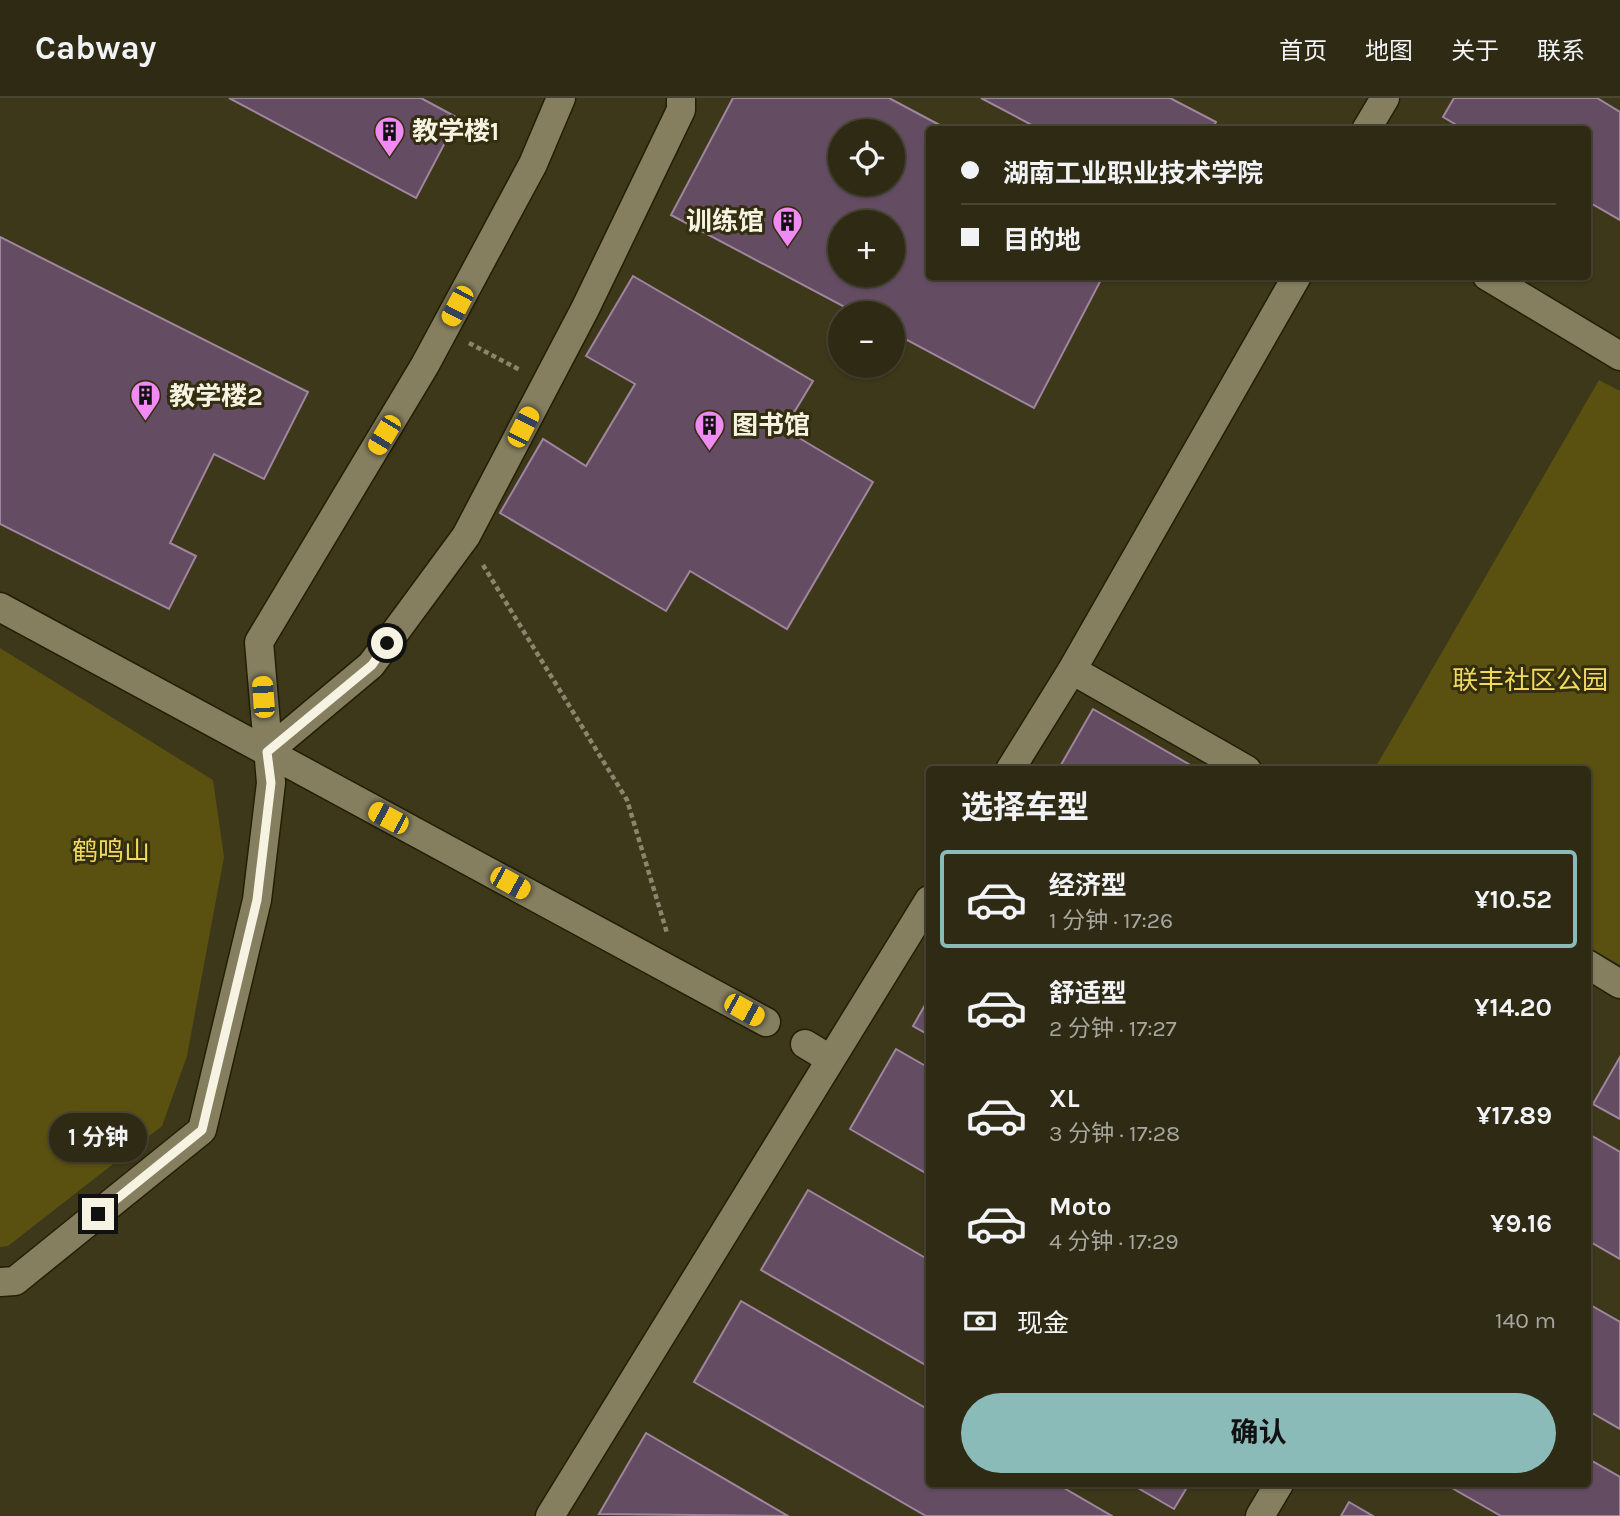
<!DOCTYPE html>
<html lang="zh">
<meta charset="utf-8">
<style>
:root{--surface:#2e2a14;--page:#36321d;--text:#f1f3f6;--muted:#a7a7a0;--line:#494634;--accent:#8bbbb9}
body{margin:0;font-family:Karla,"Noto Sans SC",sans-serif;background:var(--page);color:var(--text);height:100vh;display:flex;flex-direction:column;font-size:26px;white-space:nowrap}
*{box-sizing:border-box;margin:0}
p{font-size:23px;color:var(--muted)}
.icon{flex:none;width:38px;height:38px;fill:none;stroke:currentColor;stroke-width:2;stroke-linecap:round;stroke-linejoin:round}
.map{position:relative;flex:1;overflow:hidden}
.panel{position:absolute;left:926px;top:668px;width:665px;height:721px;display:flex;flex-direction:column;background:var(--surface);border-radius:7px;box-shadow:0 2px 5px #0004,0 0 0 2px var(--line)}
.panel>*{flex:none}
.hud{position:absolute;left:926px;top:28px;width:665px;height:154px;border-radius:7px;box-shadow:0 2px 5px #0004,0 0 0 2px var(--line);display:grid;align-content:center;height:154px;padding:0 35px;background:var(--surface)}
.tools{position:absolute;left:828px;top:21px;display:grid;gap:14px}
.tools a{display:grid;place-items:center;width:77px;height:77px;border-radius:50%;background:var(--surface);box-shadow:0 2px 5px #0004,0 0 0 2px var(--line);font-size:35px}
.end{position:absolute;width:32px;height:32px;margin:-16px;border:9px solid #f6f3e2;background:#111;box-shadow:0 0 0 4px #111}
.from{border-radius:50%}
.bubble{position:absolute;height:49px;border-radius:24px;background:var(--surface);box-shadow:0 2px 5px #0004,0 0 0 2px var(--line);font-size:23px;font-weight:700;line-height:49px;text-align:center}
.car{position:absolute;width:21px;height:42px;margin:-21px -10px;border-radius:9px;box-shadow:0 0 5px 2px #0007;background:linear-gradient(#f5c518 24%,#345 0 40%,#f5c518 0 76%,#345 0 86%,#f5c518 0)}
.hud b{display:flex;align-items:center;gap:24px;height:66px;font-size:26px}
.hud b+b{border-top:2px solid var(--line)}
.hud i{width:18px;height:18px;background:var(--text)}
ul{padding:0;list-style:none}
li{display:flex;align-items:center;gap:21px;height:98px;margin:0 14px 10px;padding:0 21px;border:4px solid transparent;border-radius:7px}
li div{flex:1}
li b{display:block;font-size:26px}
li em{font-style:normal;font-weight:700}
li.current{border-color:var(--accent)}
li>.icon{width:63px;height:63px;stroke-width:1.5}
h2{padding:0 35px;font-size:32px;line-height:84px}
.pay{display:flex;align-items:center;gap:18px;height:77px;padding:0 35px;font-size:26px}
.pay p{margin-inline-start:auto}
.button{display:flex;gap:14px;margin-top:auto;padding:14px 35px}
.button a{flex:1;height:80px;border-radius:42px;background:var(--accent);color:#111;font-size:28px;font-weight:700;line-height:80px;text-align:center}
header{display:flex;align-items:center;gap:42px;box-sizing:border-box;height:98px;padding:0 35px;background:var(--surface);border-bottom:2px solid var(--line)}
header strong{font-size:33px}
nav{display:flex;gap:38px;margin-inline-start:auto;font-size:24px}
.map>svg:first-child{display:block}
</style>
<header>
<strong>Cabway</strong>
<nav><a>首页</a><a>地图</a><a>关于</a><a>联系</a></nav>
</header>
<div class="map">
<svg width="1620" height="1418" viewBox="0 0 1620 1418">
<rect width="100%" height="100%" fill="#3d381a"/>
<!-- green -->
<path fill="#5a5010" d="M 1599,282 L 1620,293 L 1620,867 L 1587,848 L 1587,672 L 1374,672 Z
M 0,550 L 213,682 L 224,759 L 187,958 L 162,1028 L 8,1148 L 0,1149 Z"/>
<!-- building -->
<path fill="#644d63" stroke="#9f859e" stroke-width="2" fill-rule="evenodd" d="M 229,0 L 421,0 L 458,20 L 416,100 Z
M 733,0 L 889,0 L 949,32 L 929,32 L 929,178 L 1103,178 L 1034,310 L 892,234 L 892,215 L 856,215 L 671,117 ZM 840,33 L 892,33 L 892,86 L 840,86 ZM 840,124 L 892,124 L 892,177 L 840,177 Z
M 981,0 L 1170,0 L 1216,24 L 1212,32 L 1041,32 Z
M 1454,0 L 1597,0 L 1620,14 L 1620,122 L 1587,103 L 1587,32 L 1465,32 L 1443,19 Z
M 0,139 L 308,294 L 264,381 L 214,356 L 170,445 L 196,458 L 169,511 L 0,426 Z
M 633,178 L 813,283 L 784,331 L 873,384 L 787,531 L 690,473 L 666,513 L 500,415 L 543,341 L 586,368 L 635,286 L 586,258 Z
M 1093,611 L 1199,672 L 1058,672 Z
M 929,900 L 929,937 L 913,928 Z
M 896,951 L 929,970 L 929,1077 L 850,1031 Z
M 1620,959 L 1620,1021 L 1593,1006 Z
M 1587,1035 L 1620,1054 L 1620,1161 L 1587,1142 Z
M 808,1092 L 929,1162 L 929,1269 L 761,1172 Z
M 741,1203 L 929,1312 L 929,1386 L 1057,1386 L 1112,1418 L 926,1418 L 694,1284 Z
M 1587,1205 L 1620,1224 L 1620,1331 L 1587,1312 Z
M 646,1335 L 788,1418 L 599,1416 Z
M 1587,1360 L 1620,1379 L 1620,1418 L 1501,1418 L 1445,1386 L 1587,1386 Z
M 1131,1386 L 1189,1386 L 1174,1411 Z
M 1349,1404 L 1373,1418 L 1341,1418 Z"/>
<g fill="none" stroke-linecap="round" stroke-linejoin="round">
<defs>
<path id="minor" d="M 1366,32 L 1385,0
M 1487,178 L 1620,258
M 0,509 L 766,924
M 1072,572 L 1247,672
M 267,654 L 371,567 L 466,438 L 585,211 L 681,12 L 681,0
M 1010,672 L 1072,572 L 1297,178
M 1587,866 L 1620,886
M 805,946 L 830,961
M 0,1184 L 15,1183 L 202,1032 L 257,802 L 271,685 L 259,544 L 425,267 L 533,66 L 561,0
M 550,1418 L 929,802
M 1260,1418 L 1279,1386"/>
</defs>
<!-- minor casing -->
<use href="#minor" stroke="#241f02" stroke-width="31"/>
<!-- path -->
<path stroke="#8a866e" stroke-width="4.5" stroke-dasharray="5 3.5" stroke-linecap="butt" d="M 469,245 L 520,272
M 483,467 L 627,702 L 667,835"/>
<!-- minor -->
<use href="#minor" stroke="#857f5f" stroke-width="28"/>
</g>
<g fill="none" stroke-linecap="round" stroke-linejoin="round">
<!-- route -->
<path stroke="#f6f3e2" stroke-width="9" d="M 98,1116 L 202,1032 L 257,802 L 271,685 L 267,654 L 372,567 L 387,545"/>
</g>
<!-- icons -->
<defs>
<symbol id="building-pin" viewBox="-11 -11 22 30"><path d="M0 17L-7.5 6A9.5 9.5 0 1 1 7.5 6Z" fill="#f28af3" stroke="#332e10"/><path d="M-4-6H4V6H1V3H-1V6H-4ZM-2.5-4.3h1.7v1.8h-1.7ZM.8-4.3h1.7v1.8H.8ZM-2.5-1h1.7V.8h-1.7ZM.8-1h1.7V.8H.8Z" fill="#111"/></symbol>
</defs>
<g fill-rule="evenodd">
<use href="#building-pin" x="372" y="16" width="35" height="47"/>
<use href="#building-pin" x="770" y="106" width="35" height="47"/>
<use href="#building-pin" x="128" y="280" width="35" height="47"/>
<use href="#building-pin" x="692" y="310" width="35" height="47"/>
</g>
<g text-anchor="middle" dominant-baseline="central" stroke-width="6" stroke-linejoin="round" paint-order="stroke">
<!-- poi labels -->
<g font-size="26" font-weight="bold" fill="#f6f3e2" stroke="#332e10" text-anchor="start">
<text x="412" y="33">教学楼1</text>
<text x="764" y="123" text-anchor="end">训练馆</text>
<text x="169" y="298">教学楼2</text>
<text x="732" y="327">图书馆</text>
</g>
<!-- park labels -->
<g font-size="26" fill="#f1da5c" stroke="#332e10">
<text x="1530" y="582">联丰社区公园</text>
<text x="111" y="753">鹤鸣山</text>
</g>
</g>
</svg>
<div class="tools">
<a><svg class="icon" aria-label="locate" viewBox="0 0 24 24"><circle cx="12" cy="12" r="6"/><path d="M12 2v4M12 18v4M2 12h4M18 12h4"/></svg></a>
<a>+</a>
<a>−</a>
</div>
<i class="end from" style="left:387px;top:545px"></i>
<i class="end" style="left:98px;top:1116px"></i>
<div class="bubble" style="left:49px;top:1015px;width:98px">1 分钟</div>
<i class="car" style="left:457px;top:208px;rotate:208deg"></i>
<i class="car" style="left:523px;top:329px;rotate:27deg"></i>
<i class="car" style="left:384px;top:337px;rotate:211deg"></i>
<i class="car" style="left:263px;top:599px;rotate:356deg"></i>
<i class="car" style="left:388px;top:720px;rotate:298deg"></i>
<i class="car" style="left:510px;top:785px;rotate:119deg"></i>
<i class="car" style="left:744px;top:912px;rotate:119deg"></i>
<div class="hud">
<b><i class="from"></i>湖南工业职业技术学院</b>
<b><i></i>目的地</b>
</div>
<section class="panel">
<h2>选择车型</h2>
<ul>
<li class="current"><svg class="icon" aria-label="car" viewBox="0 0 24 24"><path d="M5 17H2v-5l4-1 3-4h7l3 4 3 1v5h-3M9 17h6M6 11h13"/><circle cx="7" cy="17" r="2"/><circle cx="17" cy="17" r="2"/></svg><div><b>经济型</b><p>1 分钟 · 17:26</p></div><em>¥10.52</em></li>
<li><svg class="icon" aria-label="car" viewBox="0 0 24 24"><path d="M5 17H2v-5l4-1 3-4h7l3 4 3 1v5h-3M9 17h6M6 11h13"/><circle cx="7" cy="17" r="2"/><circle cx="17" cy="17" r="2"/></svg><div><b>舒适型</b><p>2 分钟 · 17:27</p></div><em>¥14.20</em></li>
<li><svg class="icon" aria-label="car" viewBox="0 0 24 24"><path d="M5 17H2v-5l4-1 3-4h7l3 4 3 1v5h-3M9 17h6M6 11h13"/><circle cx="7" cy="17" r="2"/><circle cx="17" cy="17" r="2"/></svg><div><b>XL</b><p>3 分钟 · 17:28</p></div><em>¥17.89</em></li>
<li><svg class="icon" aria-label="car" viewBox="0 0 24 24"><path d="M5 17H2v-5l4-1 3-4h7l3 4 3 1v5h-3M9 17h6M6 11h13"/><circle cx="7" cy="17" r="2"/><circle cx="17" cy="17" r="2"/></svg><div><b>Moto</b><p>4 分钟 · 17:29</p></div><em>¥9.16</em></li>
</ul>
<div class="pay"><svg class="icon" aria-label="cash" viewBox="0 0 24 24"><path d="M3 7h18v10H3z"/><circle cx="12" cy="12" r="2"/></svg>现金<p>140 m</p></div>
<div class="button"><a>确认</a></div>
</section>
</div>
